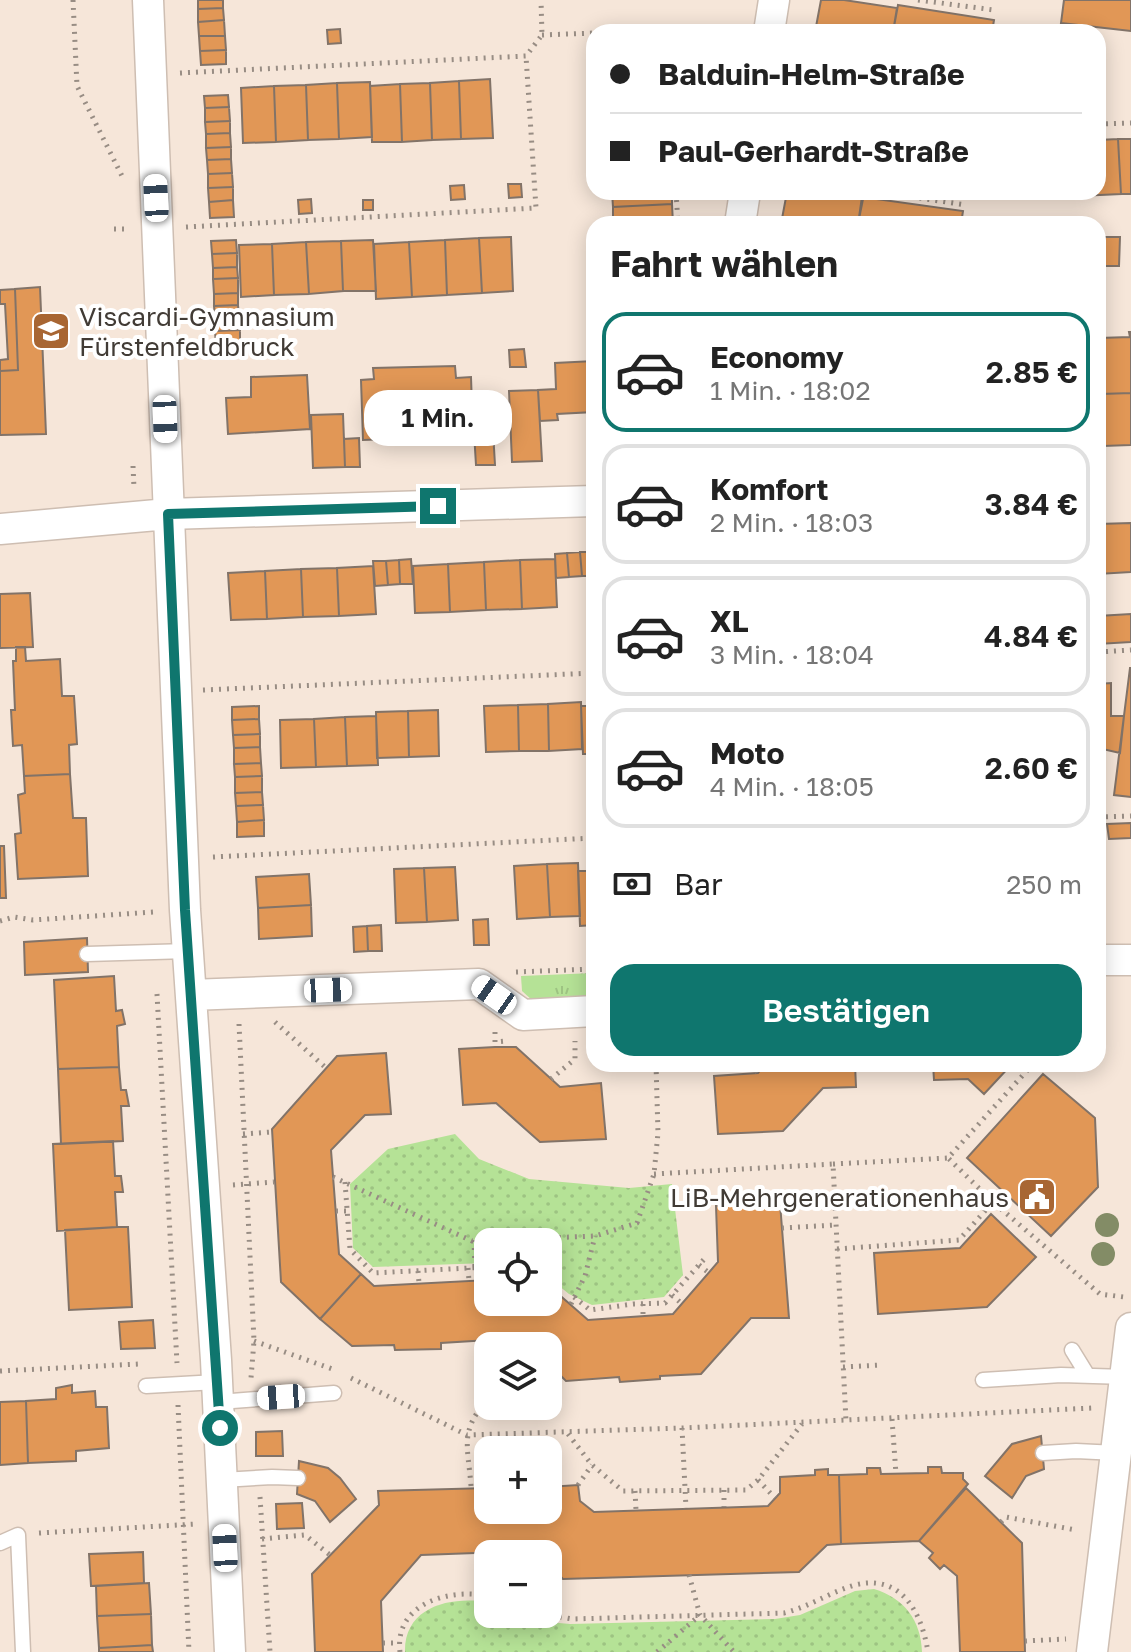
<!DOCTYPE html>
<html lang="de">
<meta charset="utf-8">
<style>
:root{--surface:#fff;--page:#f6f6f6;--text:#222;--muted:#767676;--line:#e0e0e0;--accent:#0f766e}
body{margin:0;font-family:"Golos Text",sans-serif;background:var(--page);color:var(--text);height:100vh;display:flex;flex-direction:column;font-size:30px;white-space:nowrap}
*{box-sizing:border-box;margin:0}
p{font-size:26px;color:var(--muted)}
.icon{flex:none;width:44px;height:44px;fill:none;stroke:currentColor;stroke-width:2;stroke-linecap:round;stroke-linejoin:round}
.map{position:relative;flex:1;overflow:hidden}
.drawer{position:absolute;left:586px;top:216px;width:520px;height:856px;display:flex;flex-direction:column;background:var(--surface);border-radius:24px;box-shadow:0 4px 20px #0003}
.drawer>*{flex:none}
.hud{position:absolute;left:586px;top:24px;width:520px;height:176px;border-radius:24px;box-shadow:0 4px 20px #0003;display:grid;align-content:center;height:176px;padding:0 24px;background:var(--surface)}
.tools{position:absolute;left:474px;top:1228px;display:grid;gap:16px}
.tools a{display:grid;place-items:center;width:88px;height:88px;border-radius:16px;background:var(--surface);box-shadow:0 4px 20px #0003;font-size:40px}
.end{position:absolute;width:36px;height:36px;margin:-18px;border:10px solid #0f766e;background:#fff;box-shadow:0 0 0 4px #fff}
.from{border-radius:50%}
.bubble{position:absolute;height:56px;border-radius:24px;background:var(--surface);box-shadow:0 4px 20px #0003;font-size:26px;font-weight:600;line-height:56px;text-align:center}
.car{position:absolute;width:24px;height:48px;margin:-24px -12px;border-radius:10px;box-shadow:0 0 6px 2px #0007;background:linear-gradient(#fff 24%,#345 0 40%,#fff 0 76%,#345 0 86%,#fff 0)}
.hud b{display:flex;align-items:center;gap:28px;height:76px;font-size:30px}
.hud b+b{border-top:2px solid var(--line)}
.hud i{width:20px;height:20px;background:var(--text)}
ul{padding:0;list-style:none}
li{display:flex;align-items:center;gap:24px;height:120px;margin:0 16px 12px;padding:0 8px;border:4px solid var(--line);border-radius:24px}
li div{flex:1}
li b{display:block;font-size:30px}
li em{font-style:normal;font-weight:600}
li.on{border-color:var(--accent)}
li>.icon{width:72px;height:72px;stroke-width:1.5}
h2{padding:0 24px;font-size:36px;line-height:96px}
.pay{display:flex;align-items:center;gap:20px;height:88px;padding:0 24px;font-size:30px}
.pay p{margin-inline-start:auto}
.primary-button{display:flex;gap:16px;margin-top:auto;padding:16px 24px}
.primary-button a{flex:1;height:92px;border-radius:24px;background:var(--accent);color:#fff;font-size:32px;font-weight:600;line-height:92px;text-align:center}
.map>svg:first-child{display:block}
</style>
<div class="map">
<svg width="1131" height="1652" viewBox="0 0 1131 1652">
<defs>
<pattern id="grass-tufts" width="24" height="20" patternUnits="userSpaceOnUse" patternTransform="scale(2)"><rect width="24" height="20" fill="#b5e296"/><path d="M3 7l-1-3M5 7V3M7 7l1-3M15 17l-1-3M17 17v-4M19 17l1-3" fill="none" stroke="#9dc382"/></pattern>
<pattern id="park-dots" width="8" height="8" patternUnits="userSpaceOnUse" patternTransform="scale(2)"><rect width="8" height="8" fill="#b5e296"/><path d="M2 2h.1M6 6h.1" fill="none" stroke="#9dc382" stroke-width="1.8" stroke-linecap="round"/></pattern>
</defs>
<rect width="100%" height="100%" fill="#f6e6d9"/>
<!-- grass -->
<path fill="url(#grass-tufts)" d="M 594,973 L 594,999 L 533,1001 L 522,991 L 521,976 Z"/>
<!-- park -->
<path fill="url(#park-dots)" d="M 455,1134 L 479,1159 L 529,1179 L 629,1188 L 672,1184 L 683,1275 L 664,1297 L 592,1305 L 569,1294 L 548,1277 L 548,1242 L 488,1242 L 488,1263 L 373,1267 L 353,1248 L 350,1184 L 388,1149 Z
M 874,1589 C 904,1598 921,1620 922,1652 L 405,1652 C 404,1606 451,1596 488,1602 L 488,1614 L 524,1614 L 548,1622 L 570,1624 L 775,1619 L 800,1615 L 855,1591 Z"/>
<!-- building -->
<path fill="#e19756" stroke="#827368" stroke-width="2" d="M 198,0 L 223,0 L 223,8 L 198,9 Z
M 821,0 L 844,0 L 897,8 L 893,32 L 815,32 Z
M 1064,0 L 1131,0 L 1131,31 L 1061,23 Z
M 898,5 L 994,20 L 992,32 L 893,32 Z
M 223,8 L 224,20 L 198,22 L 198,9 Z
M 224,20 L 225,36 L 199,36 L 198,22 Z
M 340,29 L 341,43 L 328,44 L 327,30 Z
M 199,36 L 225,36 L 226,50 L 200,51 Z
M 226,50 L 226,64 L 201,65 L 200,51 Z
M 490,79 L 493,138 L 461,139 L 459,81 Z
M 459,81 L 461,139 L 432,140 L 430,83 Z
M 370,82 L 372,137 L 339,139 L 337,83 Z
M 337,83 L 339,139 L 308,140 L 306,85 Z
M 430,83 L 432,140 L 402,142 L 400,84 Z
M 400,84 L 402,142 L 372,142 L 370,86 Z
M 306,85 L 308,140 L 276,142 L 274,86 Z
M 274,86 L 276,142 L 243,143 L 241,88 Z
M 228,95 L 229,107 L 205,108 L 204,96 Z
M 229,107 L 230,121 L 205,122 L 205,108 Z
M 230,121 L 230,133 L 206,134 L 205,122 Z
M 230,133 L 231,147 L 206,148 L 206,134 Z
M 1118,139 L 1121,194 L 1035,198 L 1035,192 L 1098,192 L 1098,140 Z
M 1118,139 L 1131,139 L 1131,194 L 1121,194 Z
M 231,147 L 231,159 L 207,160 L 206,148 Z
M 231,159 L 232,173 L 208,174 L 207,160 Z
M 232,173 L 233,187 L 208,188 L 208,174 Z
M 508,184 L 521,184 L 522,197 L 509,198 Z
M 464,185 L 465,199 L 451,200 L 450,186 Z
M 233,187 L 233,200 L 209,202 L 208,188 Z
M 612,192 L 672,192 L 672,204 L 613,207 Z
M 787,192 L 819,192 L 863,199 L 858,224 L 781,224 Z
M 862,197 L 963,211 L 961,224 L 858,224 Z
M 311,199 L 312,213 L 299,214 L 298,200 Z
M 233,200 L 234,217 L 210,218 L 209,202 Z
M 363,200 L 373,200 L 373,210 L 363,210 Z
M 672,204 L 673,224 L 613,224 L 613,207 Z
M 511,237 L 513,291 L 482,293 L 479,238 Z
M 1098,237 L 1120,237 L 1119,266 L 1098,266 Z
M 479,238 L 482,293 L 447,295 L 445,240 Z
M 236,240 L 237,253 L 212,254 L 211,241 Z
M 373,240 L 376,291 L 343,291 L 341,241 Z
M 445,240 L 447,295 L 412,297 L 409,242 Z
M 341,241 L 343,291 L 309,294 L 306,242 Z
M 306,242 L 309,294 L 274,295 L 272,244 Z
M 409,242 L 412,297 L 376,299 L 374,244 Z
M 272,244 L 274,295 L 241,297 L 239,245 Z
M 237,253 L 237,267 L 213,268 L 212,254 Z
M 237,267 L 238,278 L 213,279 L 213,268 Z
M 238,278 L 238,293 L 214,294 L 213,279 Z
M 40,287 L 46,434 L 0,435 L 0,371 L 18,370 L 15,289 Z
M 15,289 L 18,370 L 0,371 L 0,360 L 8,359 L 5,304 L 0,304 L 0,290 Z
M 238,293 L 238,305 L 214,306 L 214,294 Z
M 238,305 L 239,318 L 215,319 L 214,306 Z
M 239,318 L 240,330 L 215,331 L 215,319 Z
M 240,330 L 240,344 L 216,346 L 215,331 Z
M 1129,332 L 1131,332 L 1131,393 L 1101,394 L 1099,338 L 1130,337 Z
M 524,349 L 526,367 L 510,367 L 509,350 Z
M 594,361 L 594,412 L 557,414 L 558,420 L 540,421 L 538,390 L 556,389 L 555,363 Z
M 455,366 L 456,378 L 471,377 L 473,436 L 363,440 L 361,380 L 374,379 L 373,368 Z
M 307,375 L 310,429 L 228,434 L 226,398 L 251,397 L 251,377 Z
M 538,390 L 542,461 L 512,462 L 509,391 Z
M 1131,393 L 1131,445 L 1103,446 L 1101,394 Z
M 1098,410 L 1102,410 L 1103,461 L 1098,461 Z
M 343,414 L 345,467 L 313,468 L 311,415 Z
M 493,431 L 495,465 L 476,465 L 474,432 Z
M 359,438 L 360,467 L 345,467 L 344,439 Z
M 1131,523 L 1131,572 L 1098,574 L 1098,524 Z
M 580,552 L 582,576 L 569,577 L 567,553 Z
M 580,552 L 593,552 L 594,576 L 582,576 Z
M 567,553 L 569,577 L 556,578 L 555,554 Z
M 411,559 L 413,584 L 400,584 L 399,560 Z
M 555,559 L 557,607 L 522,609 L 520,560 Z
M 399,560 L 400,584 L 388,585 L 386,561 Z
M 520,560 L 522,609 L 486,610 L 484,562 Z
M 373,561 L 386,561 L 388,585 L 375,586 Z
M 484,562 L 486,610 L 450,612 L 448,564 Z
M 448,564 L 450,612 L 415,613 L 413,566 Z
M 373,566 L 376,614 L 339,616 L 337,568 Z
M 337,568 L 339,616 L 303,617 L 301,569 Z
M 301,569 L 303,617 L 267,619 L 265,571 Z
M 265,571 L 267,619 L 231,620 L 228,573 Z
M 30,593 L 33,647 L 0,648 L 0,594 Z
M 1131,614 L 1131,642 L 1098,644 L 1098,616 Z
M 16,647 L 25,647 L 26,661 L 60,659 L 62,696 L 74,696 L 77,744 L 69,745 L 70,774 L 24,776 L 22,745 L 13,746 L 11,710 L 15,710 L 13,661 L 16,661 Z
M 1130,668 L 1131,668 L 1131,797 L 1114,795 Z
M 1111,683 L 1111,716 L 1124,716 L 1120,753 L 1098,748 L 1098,684 Z
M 581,702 L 582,749 L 549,751 L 548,704 Z
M 548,704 L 549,751 L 519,751 L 518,705 Z
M 518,705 L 519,751 L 486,752 L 484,706 Z
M 259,706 L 259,719 L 232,720 L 232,707 Z
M 581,706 L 594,706 L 594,754 L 583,754 Z
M 438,710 L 439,756 L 409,757 L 408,711 Z
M 408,711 L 409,757 L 377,758 L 376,712 Z
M 376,716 L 378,765 L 347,766 L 345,717 Z
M 345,717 L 347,766 L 316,767 L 314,719 Z
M 259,719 L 260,734 L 233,735 L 232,720 Z
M 314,719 L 316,767 L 281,768 L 280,720 Z
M 260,734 L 260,747 L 234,748 L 233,735 Z
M 260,747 L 261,763 L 234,764 L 234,748 Z
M 261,763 L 262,776 L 235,777 L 234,764 Z
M 70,774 L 73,818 L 86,818 L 88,876 L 18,879 L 15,834 L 21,833 L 18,795 L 25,793 L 24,776 Z
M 262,776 L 262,792 L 235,793 L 235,777 Z
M 262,792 L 263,805 L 236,806 L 235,793 Z
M 263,805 L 264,820 L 237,822 L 236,806 Z
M 264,820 L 264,836 L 237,837 L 237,822 Z
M 1131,823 L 1131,838 L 1109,839 L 1107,824 Z
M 0,846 L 4,846 L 6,898 L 0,898 Z
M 578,863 L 580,916 L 550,917 L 547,864 Z
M 547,864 L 550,917 L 517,919 L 514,866 Z
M 455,867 L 458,920 L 427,922 L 424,868 Z
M 424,868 L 427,922 L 396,923 L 394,869 Z
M 578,871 L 594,871 L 594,925 L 580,926 Z
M 309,874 L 311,905 L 258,908 L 256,877 Z
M 311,905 L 312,936 L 259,939 L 258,908 Z
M 488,919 L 489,945 L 474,945 L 473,920 Z
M 381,925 L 382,951 L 368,951 L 367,926 Z
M 367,926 L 368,951 L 354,952 L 353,927 Z
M 87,938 L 88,972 L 25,975 L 24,942 Z
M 114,976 L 116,1011 L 122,1010 L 125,1024 L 117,1026 L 119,1067 L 58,1069 L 54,980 Z
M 495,1047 L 516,1047 L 560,1087 L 601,1083 L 606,1139 L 540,1142 L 496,1103 L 463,1105 L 459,1049 Z
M 386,1053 L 391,1114 L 365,1115 L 331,1150 L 339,1254 L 361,1274 L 320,1319 L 281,1282 L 272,1129 L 337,1056 Z
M 765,1064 L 855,1064 L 856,1087 L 823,1088 L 783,1131 L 718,1134 L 714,1076 L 758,1073 Z
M 933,1064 L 1012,1064 L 984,1094 L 968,1079 L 934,1080 Z
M 119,1067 L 121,1090 L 126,1090 L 129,1106 L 121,1106 L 123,1141 L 61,1144 L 58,1069 Z
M 1043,1074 L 1095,1118 L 1098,1187 L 1051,1236 L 967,1158 Z
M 113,1141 L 115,1176 L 121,1176 L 123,1192 L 115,1192 L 117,1227 L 57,1231 L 53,1144 Z
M 780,1203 L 789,1318 L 751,1318 L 701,1374 L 660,1376 L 660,1379 L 620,1382 L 619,1377 L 566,1381 L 548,1363 L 548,1346 L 530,1346 L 521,1338 L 441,1343 L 441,1349 L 395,1350 L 394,1345 L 352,1346 L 320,1319 L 361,1274 L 374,1286 L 488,1280 L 488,1302 L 548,1302 L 548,1285 L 588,1320 L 673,1314 L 718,1262 L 716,1206 Z
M 991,1214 L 1036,1257 L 987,1307 L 878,1314 L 874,1253 L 960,1248 Z
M 117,1227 L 128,1227 L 132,1307 L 69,1310 L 65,1230 Z
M 153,1320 L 155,1348 L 121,1349 L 119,1322 Z
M 72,1385 L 72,1393 L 95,1391 L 96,1407 L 107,1407 L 109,1448 L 76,1451 L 76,1461 L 28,1463 L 26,1401 L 56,1399 L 56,1388 Z
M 26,1401 L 28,1463 L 0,1465 L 0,1402 Z
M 282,1431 L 283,1456 L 256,1456 L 256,1432 Z
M 1041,1436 L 1044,1469 L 1026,1476 L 1012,1498 L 985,1476 L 1012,1444 Z
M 299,1461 L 328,1468 L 340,1478 L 356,1499 L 330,1522 L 315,1501 L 297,1494 Z
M 928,1467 L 941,1467 L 942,1473 L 963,1473 L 963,1479 L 968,1484 L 919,1541 L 841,1544 L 839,1475 L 867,1474 L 867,1468 L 880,1468 L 881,1474 L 928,1473 Z
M 828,1469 L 828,1475 L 839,1475 L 841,1544 L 827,1545 L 799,1572 L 563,1579 L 548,1564 L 548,1554 L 537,1554 L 534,1551 L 421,1555 L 381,1601 L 383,1652 L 315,1652 L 312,1574 L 379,1505 L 378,1491 L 488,1488 L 488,1510 L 548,1510 L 548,1487 L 578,1485 L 580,1501 L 594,1512 L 768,1506 L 780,1493 L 780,1477 L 815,1475 L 815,1470 Z
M 966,1488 L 1022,1543 L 1025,1652 L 960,1652 L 957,1576 L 944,1565 L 940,1569 L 929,1558 L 933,1553 L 919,1541 Z
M 302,1503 L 304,1528 L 277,1529 L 276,1504 Z
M 143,1552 L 144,1583 L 91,1586 L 89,1554 Z
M 149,1583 L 151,1614 L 97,1616 L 96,1586 Z
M 151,1614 L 152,1645 L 99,1648 L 97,1616 Z
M 152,1645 L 153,1652 L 99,1652 L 99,1648 Z"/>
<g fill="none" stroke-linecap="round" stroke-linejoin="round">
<defs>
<path id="lane" d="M 87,954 L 188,951
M 1072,1350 L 1088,1376
M 983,1380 L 1061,1375 L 1126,1377
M 146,1386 L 217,1382
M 219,1402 L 334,1393
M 1043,1453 L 1076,1451 L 1117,1453
M 222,1480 L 272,1477 L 298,1478
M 0,1543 L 18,1535 L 23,1652"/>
<path id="street" d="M 148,0 L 185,910 L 216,1360 L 230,1652
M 769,32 L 774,0
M 740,224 L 745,192
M 0,529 L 168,514 L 594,501
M 1098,960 L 1131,960
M 191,995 L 479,984 L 523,1015 L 594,1011
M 1092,1652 L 1131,1328"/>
</defs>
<!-- lane casing -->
<use href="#lane" stroke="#cebeb2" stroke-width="17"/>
<!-- street casing -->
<use href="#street" stroke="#cebeb2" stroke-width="33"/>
<!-- path -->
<path stroke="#988d84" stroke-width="5" stroke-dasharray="2 6" stroke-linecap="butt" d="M 73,0 L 77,86 L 122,176
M 918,0 L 994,10
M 542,35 L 594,33
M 180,73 L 526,56 L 542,35 L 541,0
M 1098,124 L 1131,123
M 676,192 L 678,224
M 880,192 L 966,205
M 186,227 L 536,208 L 526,56
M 114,229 L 124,229
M 133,466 L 134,488
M 1098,652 L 1131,650
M 203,690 L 594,673
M 1098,817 L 1131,816
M 213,857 L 594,838
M 0,921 L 14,917 L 33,920 L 154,912
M 516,972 L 594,969
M 157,994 L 177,1363
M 275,1022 L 326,1068
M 239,1024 L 254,1341 L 251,1378
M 495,1032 L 495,1042 L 506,1041
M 752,1064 L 758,1073
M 1033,1064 L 948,1158 L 993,1202 L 1100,1294 L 1124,1297
M 551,1079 L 575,1059 L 575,1041
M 243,1134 L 272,1132
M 833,1164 L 948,1158
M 654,1174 L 833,1164 L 846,1421
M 333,1177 L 472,1241 L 595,1236 L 637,1223 L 654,1174 L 658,1133 L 656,1064
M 345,1182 L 350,1249 L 373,1273 L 488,1267
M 233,1185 L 274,1182
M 336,1211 L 347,1211
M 782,1228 L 836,1225
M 474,1240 L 475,1267
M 837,1249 L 959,1240 L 993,1202
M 699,1265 L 709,1273
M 468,1268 L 469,1281
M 418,1271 L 419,1283
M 672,1295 L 682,1304
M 574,1297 L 590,1310 L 633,1304 L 665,1303 L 707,1256
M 571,1304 L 585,1276 L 595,1236
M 643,1304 L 643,1315
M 254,1341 L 335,1370
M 843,1367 L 881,1365
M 0,1371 L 139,1364
M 351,1378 L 467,1435 L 682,1428 L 1092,1408
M 178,1405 L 189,1652
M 892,1419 L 896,1474
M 682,1428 L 686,1508
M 568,1434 L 592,1465 L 623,1491 L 746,1490 L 758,1480 L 802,1424
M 758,1480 L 775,1498
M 578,1485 L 592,1465
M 471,1486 C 468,1446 459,1431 488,1399
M 724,1490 L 724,1507
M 635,1491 L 636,1510
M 260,1497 L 270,1652
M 1001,1522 L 1006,1517 L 1076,1530
M 39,1533 L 196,1524
M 262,1539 L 305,1535 L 330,1555
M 689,1575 L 700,1615 L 734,1652
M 544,1614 L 572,1619 L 784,1613 C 809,1607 830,1592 855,1585 C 902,1573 922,1614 928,1652
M 1025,1641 L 1066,1639
M 383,1643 L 398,1643
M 400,1652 C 394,1603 450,1588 488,1596
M 657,1652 L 699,1616"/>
<!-- lane -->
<use href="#lane" stroke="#fff" stroke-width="14"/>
<!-- street -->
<use href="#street" stroke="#fff" stroke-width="30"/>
</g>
<!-- trees -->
<g fill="#838c66">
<circle cx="1107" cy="1225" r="12"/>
<circle cx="1103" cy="1254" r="12"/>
</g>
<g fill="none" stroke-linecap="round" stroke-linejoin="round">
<!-- route -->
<path stroke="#0f766e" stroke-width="10" d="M 220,1428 L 185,910 L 168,514 L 438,506"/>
</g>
<!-- icons -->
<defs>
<symbol id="school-square" viewBox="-11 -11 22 22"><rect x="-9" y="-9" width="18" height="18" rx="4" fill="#a86633" stroke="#fff"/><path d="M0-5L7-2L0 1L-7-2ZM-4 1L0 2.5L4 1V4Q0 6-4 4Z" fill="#fff"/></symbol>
<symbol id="civic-square" viewBox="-11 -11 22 22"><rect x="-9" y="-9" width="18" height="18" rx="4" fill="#a86633" stroke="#fff"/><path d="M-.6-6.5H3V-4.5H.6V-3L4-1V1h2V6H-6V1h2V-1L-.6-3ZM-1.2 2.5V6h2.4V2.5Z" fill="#fff"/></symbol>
</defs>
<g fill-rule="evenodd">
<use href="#school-square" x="29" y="309" width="44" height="44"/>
<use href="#civic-square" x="1015" y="1175" width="44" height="44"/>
</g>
<g text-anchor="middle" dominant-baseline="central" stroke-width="8" stroke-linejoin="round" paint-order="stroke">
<!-- poi labels -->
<g font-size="26" fill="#413b35" stroke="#fff" text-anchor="start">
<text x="79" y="316">Viscardi-Gymnasium<tspan x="79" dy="30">Fürstenfeldbruck</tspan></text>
<text x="1009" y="1197" text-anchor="end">LiB-Mehrgenerationenhaus</text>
</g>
</g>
</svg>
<div class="tools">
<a><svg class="icon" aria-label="locate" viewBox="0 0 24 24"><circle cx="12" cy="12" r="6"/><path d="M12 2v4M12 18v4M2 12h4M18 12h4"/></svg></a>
<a><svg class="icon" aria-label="layers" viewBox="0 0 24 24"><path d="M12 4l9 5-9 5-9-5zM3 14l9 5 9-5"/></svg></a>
<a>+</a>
<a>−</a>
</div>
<i class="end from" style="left:220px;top:1428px"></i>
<i class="end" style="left:438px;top:506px"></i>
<div class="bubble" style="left:364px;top:390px;width:148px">1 Min.</div>
<i class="car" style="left:156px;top:198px;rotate:357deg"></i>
<i class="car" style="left:165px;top:419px;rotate:178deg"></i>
<i class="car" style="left:328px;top:990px;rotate:88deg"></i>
<i class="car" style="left:494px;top:995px;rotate:305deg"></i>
<i class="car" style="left:281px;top:1397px;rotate:266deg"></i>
<i class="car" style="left:225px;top:1548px;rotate:357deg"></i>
<div class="hud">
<b><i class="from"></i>Balduin-Helm-Straße</b>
<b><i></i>Paul-Gerhardt-Straße</b>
</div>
<section class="drawer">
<h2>Fahrt wählen</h2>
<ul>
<li class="on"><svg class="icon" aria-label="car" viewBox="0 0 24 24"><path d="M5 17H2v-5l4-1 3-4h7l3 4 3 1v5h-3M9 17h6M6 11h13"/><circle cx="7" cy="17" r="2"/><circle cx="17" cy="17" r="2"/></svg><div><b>Economy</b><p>1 Min. · 18:02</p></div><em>2.85 €</em></li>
<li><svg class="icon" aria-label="car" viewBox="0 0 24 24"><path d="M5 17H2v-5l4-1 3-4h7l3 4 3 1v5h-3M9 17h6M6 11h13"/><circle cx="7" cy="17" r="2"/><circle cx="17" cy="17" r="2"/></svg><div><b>Komfort</b><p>2 Min. · 18:03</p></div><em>3.84 €</em></li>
<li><svg class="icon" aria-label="car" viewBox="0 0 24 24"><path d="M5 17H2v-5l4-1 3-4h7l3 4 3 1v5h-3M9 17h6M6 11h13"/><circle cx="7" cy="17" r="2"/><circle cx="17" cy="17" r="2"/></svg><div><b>XL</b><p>3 Min. · 18:04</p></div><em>4.84 €</em></li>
<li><svg class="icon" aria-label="car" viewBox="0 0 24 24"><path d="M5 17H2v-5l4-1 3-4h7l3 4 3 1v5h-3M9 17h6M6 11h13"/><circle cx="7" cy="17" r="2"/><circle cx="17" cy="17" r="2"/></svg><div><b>Moto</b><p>4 Min. · 18:05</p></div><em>2.60 €</em></li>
</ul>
<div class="pay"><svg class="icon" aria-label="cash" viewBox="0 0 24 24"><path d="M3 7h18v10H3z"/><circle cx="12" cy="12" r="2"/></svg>Bar<p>250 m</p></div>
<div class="primary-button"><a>Bestätigen</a></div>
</section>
</div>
